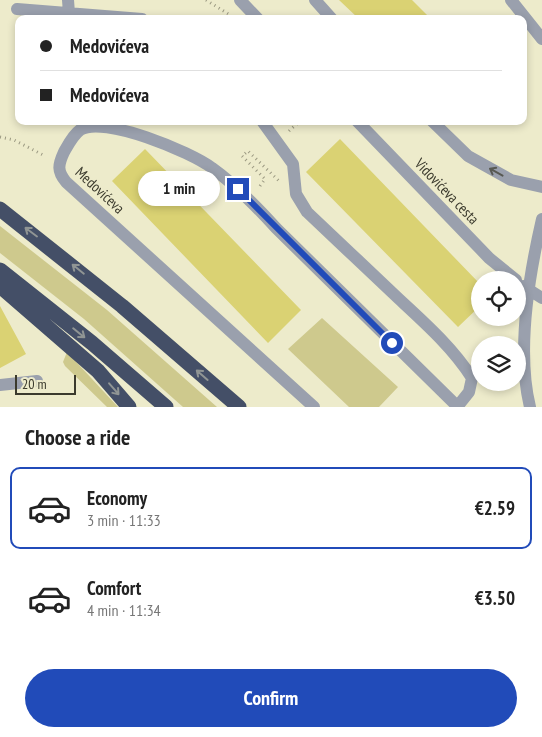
<!DOCTYPE html>
<meta charset="utf-8">
<style>
:root{--surface:#fff;--page:#f2f2f2;--text:#222;--muted:#767676;--line:#e0e0e0;--accent:#214bb9}
body{margin:0;font-family:"PT Sans Narrow",sans-serif;background:var(--page);color:var(--text);height:100vh;display:flex;flex-direction:column;font-size:19px;white-space:nowrap}
*{box-sizing:border-box;margin:0}
p{font-size:16px;color:var(--muted)}
.icon{flex:none;width:28px;height:28px;fill:none;stroke:currentColor;stroke-width:2;stroke-linecap:round;stroke-linejoin:round}
.map{position:relative;height:407px;overflow:hidden}
.side{display:flex;flex-direction:column;background:var(--surface);flex:1}
.side>*{flex:none}
.hud{position:absolute;left:15px;top:15px;width:512px;height:110px;border-radius:10px;box-shadow:0 2px 8px #0003;display:grid;align-content:center;height:110px;padding:0 25px;background:var(--surface)}
.fabs{position:absolute;left:471px;top:271px;display:grid;gap:10px}
.fabs a{display:grid;place-items:center;width:55px;height:55px;border-radius:50%;background:var(--surface);box-shadow:0 2px 8px #0003;font-size:25px}
.scale{position:absolute;left:15px;bottom:12px;width:61px;box-sizing:border-box;padding-left:5px;border:2px solid #3b3a2d;border-top:0;font-size:14px;line-height:18px;white-space:nowrap;color:#3b3a2d;-webkit-text-stroke:4px #edebcb;paint-order:stroke}
.end{position:absolute;width:22px;height:22px;margin:-11px;border:6px solid #214bb9;background:#fff;box-shadow:0 0 0 2px #fff}
.from{border-radius:50%}
.bubble{position:absolute;height:35px;border-radius:18px;background:var(--surface);box-shadow:0 2px 8px #0003;font-size:16px;font-weight:700;line-height:35px;text-align:center}
.hud b{display:flex;align-items:center;gap:18px;height:48px;font-size:19px}
.hud b+b{border-top:1px solid var(--line)}
.hud i{width:12px;height:12px;background:var(--text)}
ul{padding:0;list-style:none}
li{display:flex;align-items:center;gap:15px;height:82px;margin:0 10px 8px;padding:0 15px;border:2px solid transparent;border-radius:10px}
li div{flex:1}
li b{display:block;font-size:19px}
li em{font-style:normal;font-weight:700}
li.current{border-color:var(--accent)}
li>.icon{width:45px;height:45px;stroke-width:1.5}
h2{padding:0 25px;font-size:22px;line-height:60px}
.cta{display:flex;gap:10px;margin-top:auto;padding:10px 25px}
.cta a{flex:1;height:58px;border-radius:30px;background:var(--accent);color:#fff;font-size:20px;font-weight:700;line-height:58px;text-align:center}
.map>svg:first-child{display:block}
</style>
<div class="map">
<svg width="542" height="407" viewBox="0 0 542 407">
<rect width="100%" height="100%" fill="#edebcb"/>
<!-- green -->
<path fill="#cec98d" d="M 0,226 L 107,310 L 217,407 L 183,407 L 84,319 L 0,253 Z
M 322,318 L 398,387 L 379,407 L 349,407 L 288,349 Z
M 67,352 L 118,407 L 107,407 L 65,366 L 63,362 Z"/>
<!-- building -->
<path fill="#dad273" d="M 339,0 L 412,0 L 431,19 L 359,19 Z
M 340,139 L 480,284 L 480,306 L 458,327 L 306,172 Z
M 145,149 L 301,310 L 268,343 L 112,181 Z
M 0,306 L 26,354 L 0,368 Z"/>
<g fill="none" stroke-linecap="round" stroke-linejoin="round">
<!-- path -->
<path stroke="#9a9881" stroke-width="3" stroke-dasharray="1 4" stroke-linecap="butt" d="M 206,0 L 230,15
M 289,131 L 300,121
M 0,137 L 14,140 L 45,156
M 260,186 L 265,179 L 242,156 L 248,151 L 279,181"/>
<!-- minor -->
<path stroke="#9aa0ad" stroke-width="12" d="M 68,0 L 69,13
M 240,0 L 258,19
M 315,0 L 332,19
M 511,0 L 542,39
M 17,9 L 142,19
M 262,121 L 293,164 L 296,194 L 307,212 C 338,241 368,270 399,299 C 425,323 453,348 472,378 L 469,392 L 457,407
M 357,121 L 489,258 L 516,280
M 432,121 L 468,156 L 511,180 L 542,187
M 523,286 L 542,298
M 0,385 L 37,381
M 314,407 L 66,182 C 57,171 58,165 64,152 C 68,145 73,135 80,130 C 103,115 191,152 212,168 C 236,185 256,206 276,228 L 458,407
M 530,407 C 516,350 529,275 542,219"/>
<!-- highway -->
<path stroke="#444f67" stroke-width="15" d="M 0,209 L 122,306 L 239,407
M 0,270 L 92,343 L 166,407
M 0,286 L 98,371 L 129,407"/>
</g>
<!-- one-way arrows -->
<defs><path id="oneway-shaft" d="M-6 0H5M1.5-3L5.5 0L1.5 3" fill="none" stroke-width="1.6" stroke-linecap="round" stroke-linejoin="round" transform="scale(1.25)"/></defs>
<use stroke="#585953" href="#oneway-shaft" transform="translate(496 172) rotate(-151)"/>
<g stroke="#909594">
<use href="#oneway-shaft" transform="translate(31 232) rotate(-143)"/>
<use href="#oneway-shaft" transform="translate(78 269) rotate(-141)"/>
<use href="#oneway-shaft" transform="translate(79 333) rotate(39)"/>
<use href="#oneway-shaft" transform="translate(202 375) rotate(-139)"/>
<use href="#oneway-shaft" transform="translate(114 389) rotate(49)"/>
</g>
<g fill="none" stroke-linecap="round" stroke-linejoin="round">
<!-- route -->
<path stroke="#214bb9" stroke-width="6" d="M 238,189 L 392,343"/>
</g>
<g text-anchor="middle" dominant-baseline="central" stroke-width="4" stroke-linejoin="round" paint-order="stroke">
<!-- street labels -->
<g font-size="15" fill="#3b3a2d" stroke="#edebcb">
<text transform="translate(100 190) rotate(43)">Medovićeva</text>
<text transform="translate(447 191) rotate(46)">Vidovićeva cesta</text>
</g>
</g>
</svg>
<div class="fabs">
<a><svg class="icon" aria-label="locate" viewBox="0 0 24 24"><circle cx="12" cy="12" r="6"/><path d="M12 2v4M12 18v4M2 12h4M18 12h4"/></svg></a>
<a><svg class="icon" aria-label="layers" viewBox="0 0 24 24"><path d="M12 4l9 5-9 5-9-5zM3 14l9 5 9-5"/></svg></a>
</div>
<div class="scale">20 m</div>
<i class="end from" style="left:392px;top:343px"></i>
<i class="end" style="left:238px;top:189px"></i>
<div class="bubble" style="left:138px;top:171px;width:82px">1 min</div>
<div class="hud">
<b><i class="from"></i>Medovićeva</b>
<b><i></i>Medovićeva</b>
</div>
</div>
<section class="side">
<h2>Choose a ride</h2>
<ul>
<li class="current"><svg class="icon" aria-label="car" viewBox="0 0 24 24"><path d="M5 17H2v-5l4-1 3-4h7l3 4 3 1v5h-3M9 17h6M6 11h13"/><circle cx="7" cy="17" r="2"/><circle cx="17" cy="17" r="2"/></svg><div><b>Economy</b><p>3 min · 11:33</p></div><em>€2.59</em></li>
<li><svg class="icon" aria-label="car" viewBox="0 0 24 24"><path d="M5 17H2v-5l4-1 3-4h7l3 4 3 1v5h-3M9 17h6M6 11h13"/><circle cx="7" cy="17" r="2"/><circle cx="17" cy="17" r="2"/></svg><div><b>Comfort</b><p>4 min · 11:34</p></div><em>€3.50</em></li>
</ul>
<div class="cta"><a>Confirm</a></div>
</section>
